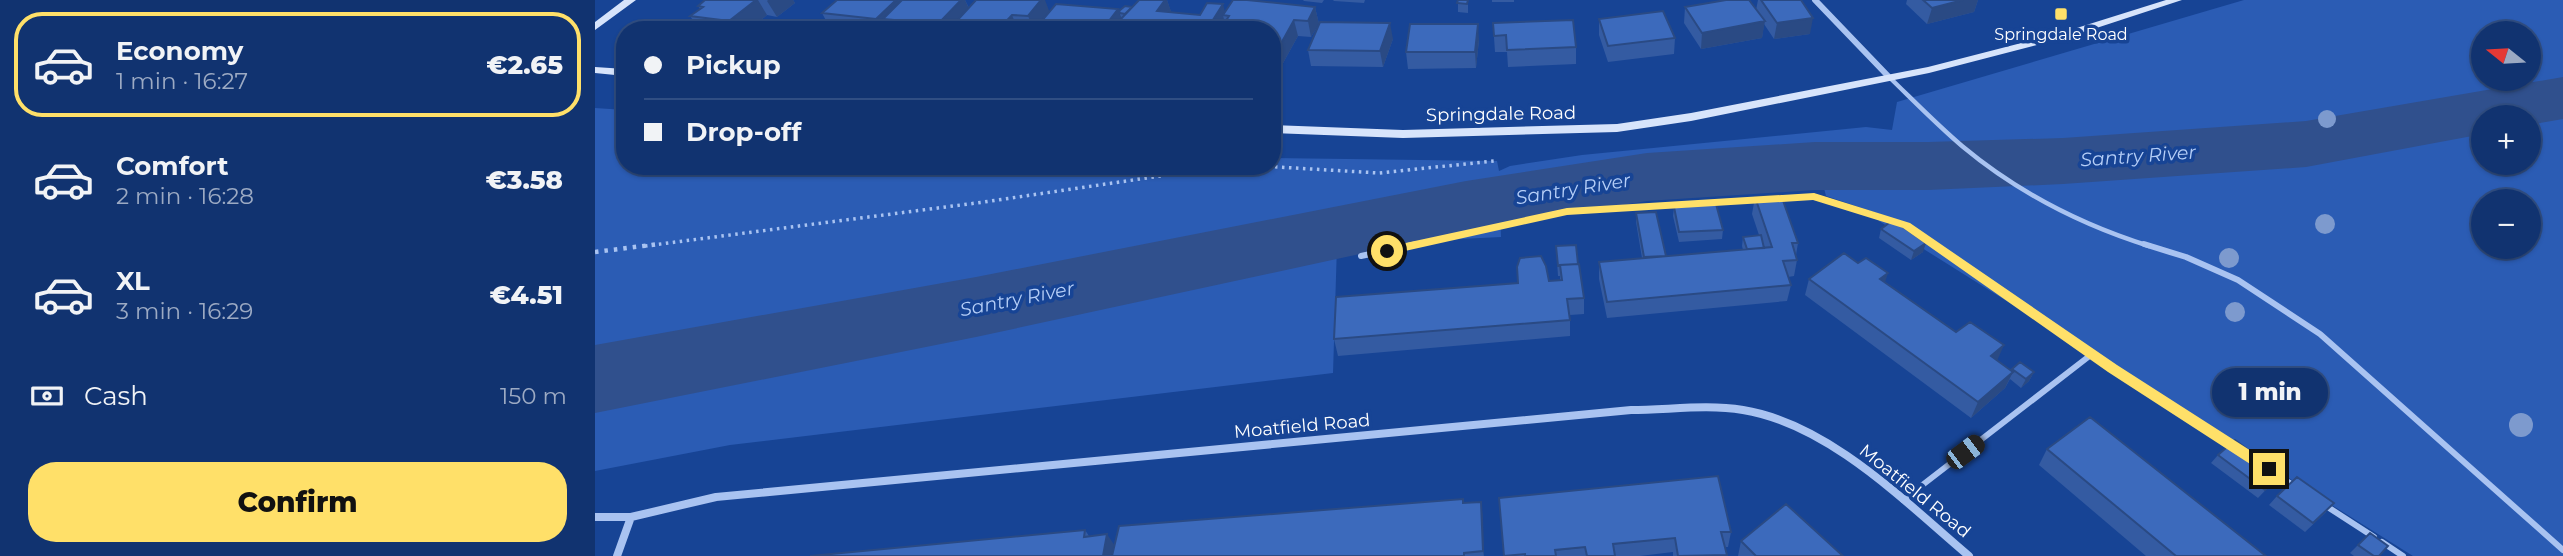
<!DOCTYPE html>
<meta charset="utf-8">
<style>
:root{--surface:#113370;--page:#1a3b75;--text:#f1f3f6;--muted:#9caac3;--line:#304e83;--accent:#ffe069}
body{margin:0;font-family:Montserrat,sans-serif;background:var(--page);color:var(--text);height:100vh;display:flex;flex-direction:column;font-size:26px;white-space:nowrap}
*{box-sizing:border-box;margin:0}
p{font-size:23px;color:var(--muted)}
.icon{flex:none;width:38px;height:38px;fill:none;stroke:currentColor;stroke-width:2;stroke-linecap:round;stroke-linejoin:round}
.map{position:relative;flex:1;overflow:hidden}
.side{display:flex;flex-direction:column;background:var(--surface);width:595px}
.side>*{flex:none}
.banner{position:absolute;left:21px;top:21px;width:665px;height:154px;border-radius:28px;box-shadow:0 2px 5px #0004,0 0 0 2px var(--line);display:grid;align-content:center;height:154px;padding:0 28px;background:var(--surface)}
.needle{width:46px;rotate:288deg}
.tools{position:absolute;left:1876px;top:21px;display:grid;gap:14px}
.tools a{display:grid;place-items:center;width:70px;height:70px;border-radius:50%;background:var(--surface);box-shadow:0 2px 5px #0004,0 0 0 2px var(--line);font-size:35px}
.end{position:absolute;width:32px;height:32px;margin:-16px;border:9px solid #ffe069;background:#111;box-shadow:0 0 0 4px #111}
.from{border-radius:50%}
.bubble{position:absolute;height:49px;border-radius:24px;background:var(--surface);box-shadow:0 2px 5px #0004,0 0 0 2px var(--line);font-size:23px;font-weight:800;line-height:49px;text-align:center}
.car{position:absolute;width:21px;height:42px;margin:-21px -10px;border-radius:9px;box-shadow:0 0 5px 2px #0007;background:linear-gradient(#222 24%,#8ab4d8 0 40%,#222 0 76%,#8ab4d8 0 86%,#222 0)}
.banner b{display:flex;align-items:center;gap:24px;height:66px;font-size:26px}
.banner b+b{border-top:2px solid var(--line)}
.banner i{width:18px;height:18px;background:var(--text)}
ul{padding:12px 0 0;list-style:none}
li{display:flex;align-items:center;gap:21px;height:105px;margin:0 14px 10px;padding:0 14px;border:4px solid transparent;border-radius:28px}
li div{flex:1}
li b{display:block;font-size:26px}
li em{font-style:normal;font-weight:800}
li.selected{border-color:var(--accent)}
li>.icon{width:63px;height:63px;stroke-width:1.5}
.pay{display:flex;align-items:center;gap:18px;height:77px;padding:0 28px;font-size:26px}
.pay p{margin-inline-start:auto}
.cta{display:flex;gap:14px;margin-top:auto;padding:14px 28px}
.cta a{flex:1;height:80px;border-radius:28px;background:var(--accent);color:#111;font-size:28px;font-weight:800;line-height:80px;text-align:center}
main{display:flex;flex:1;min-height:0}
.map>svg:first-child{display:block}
</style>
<main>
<section class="side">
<ul>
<li class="selected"><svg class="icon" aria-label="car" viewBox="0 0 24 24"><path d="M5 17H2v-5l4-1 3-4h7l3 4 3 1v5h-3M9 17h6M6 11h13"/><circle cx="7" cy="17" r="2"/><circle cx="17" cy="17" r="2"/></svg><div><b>Economy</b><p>1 min · 16:27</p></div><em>€2.65</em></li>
<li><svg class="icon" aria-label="car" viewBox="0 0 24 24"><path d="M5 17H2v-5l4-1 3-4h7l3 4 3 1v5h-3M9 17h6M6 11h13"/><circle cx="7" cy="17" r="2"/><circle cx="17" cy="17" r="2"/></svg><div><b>Comfort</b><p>2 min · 16:28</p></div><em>€3.58</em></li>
<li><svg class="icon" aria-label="car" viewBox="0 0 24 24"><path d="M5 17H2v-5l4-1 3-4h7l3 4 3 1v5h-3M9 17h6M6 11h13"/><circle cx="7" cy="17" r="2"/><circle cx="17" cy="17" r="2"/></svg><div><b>XL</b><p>3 min · 16:29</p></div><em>€4.51</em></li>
</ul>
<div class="pay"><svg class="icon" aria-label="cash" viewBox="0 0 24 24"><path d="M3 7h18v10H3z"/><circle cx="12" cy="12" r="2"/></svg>Cash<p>150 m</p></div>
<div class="cta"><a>Confirm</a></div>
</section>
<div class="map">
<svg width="1968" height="556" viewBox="0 0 1968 556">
<rect width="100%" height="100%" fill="#174495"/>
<!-- green -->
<path fill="#2b5cb4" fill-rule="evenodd" d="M 1649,0 L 1968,0 L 1968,556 L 1818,556 L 1284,221 L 1285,214 L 1231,196 L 1228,184 L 1008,200 L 905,213 L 906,237 L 742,245 L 738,373 L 135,445 L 0,471 L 0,108 L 30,110 L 30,166 L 677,166 L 677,158 L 902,161 L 904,171 L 915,166 L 987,155 L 1271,127 L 1297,130 L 1302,102 ZM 1888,33 L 1934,33 L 1934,79 L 1888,79 ZM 1888,117 L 1934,117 L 1934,163 L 1888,163 ZM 1888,201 L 1934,201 L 1934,247 L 1888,247 Z"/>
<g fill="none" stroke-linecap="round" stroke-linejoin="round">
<!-- river -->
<path fill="#30508d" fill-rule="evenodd" d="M 1968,77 L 1968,119 L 1934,125 L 1934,117 L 1888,117 L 1888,134 L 1711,167 L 1468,184 L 1333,190 L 1220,190 L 1052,201 L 871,231 L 381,337 L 0,413 L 0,345 L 381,277 L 871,181 L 1052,153 L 1220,142 L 1333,142 L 1468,138 L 1711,121 Z"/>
<!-- path-far1 -->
<path stroke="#a9c3f1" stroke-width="3.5" stroke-dasharray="2.5 4.5" stroke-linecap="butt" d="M 666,166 L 784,173 L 899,161
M 50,246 L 389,202 L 633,166"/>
<!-- path -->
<path stroke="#a9c3f1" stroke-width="4.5" stroke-dasharray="3.5 6" stroke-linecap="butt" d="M 0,252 L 64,244"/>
<!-- lane-far1 -->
<path stroke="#a9c3f1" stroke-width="4.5" d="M 1293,76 C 1317,99 1341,124 1367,146 C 1421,191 1487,225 1554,246
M 1180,199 L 1219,196 L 1312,226 L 1340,246
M 814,246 L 972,211 L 1164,200"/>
<!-- lane -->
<path stroke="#a9c3f1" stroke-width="6" d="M 1338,244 L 1517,368 L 1640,448
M 1549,244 L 1591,257 L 1643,280 L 1725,334 L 1968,550
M 766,256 L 822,244
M 1678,472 L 1699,486
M 1308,500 L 1497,354
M 1728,504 L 1779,537
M 1787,542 L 1808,556"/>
<!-- street-far1 -->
<path stroke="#a9c3f1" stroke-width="6" d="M 1220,0 L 1293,76"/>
<!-- street -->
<path stroke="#a9c3f1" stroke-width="8" d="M 0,517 L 36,517 L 121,497 L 1036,410 C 1073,410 1112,404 1148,410 C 1234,424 1310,502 1374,556
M 22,556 L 36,517"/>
<!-- secondary -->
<path fill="#d7e4fb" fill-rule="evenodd" d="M 29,0 L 41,0 L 0,30 L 0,22 Z
M 1571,0 L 1587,0 L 1477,36 L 1334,73 L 1096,121 L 1022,132 L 808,138 L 677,133 L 677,125 L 808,130 L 1022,124 L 1096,113 L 1333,67 L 1469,32 Z
M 0,67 L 30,69 L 30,76 L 0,73 Z"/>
</g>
<!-- trees -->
<g fill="#7d9ace">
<circle cx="1732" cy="119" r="9"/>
<circle cx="1730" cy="224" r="10"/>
<circle cx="1634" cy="258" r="10"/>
<circle cx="1640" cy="312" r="10"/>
<circle cx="1926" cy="425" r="12"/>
</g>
<!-- wall -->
<path fill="#345ba2" d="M 110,0 L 198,0 L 200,3 L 182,17 L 172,15 L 154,30 L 105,30 L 95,16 L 105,9 L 103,6 Z
M 370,0 L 374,8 L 455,11 L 523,9 L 524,11 L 537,7 L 572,0 L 576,12 L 605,15 L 630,11 L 720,7 L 724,24 L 716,37 L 703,36 L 687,65 L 677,64 L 677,30 L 608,30 L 606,22 L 608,30 L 527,30 L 526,28 L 525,30 L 236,30 L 227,13 Z
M 708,0 L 729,0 L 727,3 L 709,1 Z
M 738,0 L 770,0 L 769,3 L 739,1 Z
M 863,0 L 873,0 L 873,13 L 863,12 Z
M 897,0 L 919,0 L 919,2 L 897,2 Z
M 1163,0 L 1206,0 L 1215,34 L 1179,39 L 1169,24 L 1167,38 L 1106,49 L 1089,23 L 1090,7 L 1155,1 L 1161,10 Z
M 1312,0 L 1383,0 L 1379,12 L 1332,24 L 1311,4 Z
M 1004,19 L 1080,38 L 1079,54 L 1013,62 L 1004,35 Z
M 898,23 L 981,47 L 981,64 L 913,67 L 912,52 L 900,52 Z
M 798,39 L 788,67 L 716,66 L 713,50 Z
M 884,40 L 881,68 L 813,69 L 811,52 Z
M 1160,197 L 1203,243 L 1201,255 L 1202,260 L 1199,276 L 1193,277 L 1196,285 L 1192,301 L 1012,318 L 1004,279 L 1004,262 L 1047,258 L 1041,222 L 1041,213 L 1071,256 L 1148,250 L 1147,246 L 1148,237 L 1164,235 L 1157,214 Z
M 1079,207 L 1128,230 L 1127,239 L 1084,242 L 1078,216 Z
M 1286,229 L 1328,252 L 1316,260 L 1284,238 Z
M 961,246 L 983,264 L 989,298 L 989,314 L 975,315 L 975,336 L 743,356 L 739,339 L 954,281 L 965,280 L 965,276 L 963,276 Z
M 1214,279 L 1290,282 L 1416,370 L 1417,369 L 1439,372 L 1434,381 L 1426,388 L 1415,379 L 1410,388 L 1376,418 L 1210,295 Z
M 1452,449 L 1671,556 L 1551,556 L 1444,465 Z
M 1623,455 L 1686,474 L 1663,498 L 1616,463 Z
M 1682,496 L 1731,512 L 1710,532 L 1674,505 Z
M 886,502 L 889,556 L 215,556 L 490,530 L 494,536 L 519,546 Z
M 1136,532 L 1133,547 L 1130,547 L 1131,556 L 1078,556 L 1078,552 L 1045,556 L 909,556 Z
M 1775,533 L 1784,556 L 1759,556 L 1755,553 Z
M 1146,541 L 1248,556 L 1143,556 Z"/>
<!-- shaded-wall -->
<path fill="#2a4a84" d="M 161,0 L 163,0 L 172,15 L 154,30 L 139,30 L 134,21 Z
M 173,0 L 198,0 L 200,3 L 182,17 L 172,1 Z
M 299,0 L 313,0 L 288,19 L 294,30 L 287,30 L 281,19 Z
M 366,0 L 370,0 L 376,13 L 358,25 L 361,30 L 345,30 L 343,24 Z
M 446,0 L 450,0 L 455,13 L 439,30 L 433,16 Z
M 570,0 L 572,0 L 577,14 L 562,11 Z
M 1368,0 L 1383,0 L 1379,12 L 1332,24 L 1337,8 Z
M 628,4 L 631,16 L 628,15 L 630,24 L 626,30 L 618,30 L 616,23 Z
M 720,7 L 724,24 L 716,37 L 713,21 Z
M 523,9 L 528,22 L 524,21 L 526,28 L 525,30 L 507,30 Z
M 417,15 L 423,30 L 405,30 L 404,29 Z
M 1218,18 L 1215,34 L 1179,39 L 1182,23 Z
M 699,20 L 703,36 L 687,65 L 683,49 Z
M 1170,21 L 1167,38 L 1106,49 L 1107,33 Z
M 606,22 L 608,30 L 600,30 Z
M 795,23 L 798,39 L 788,67 L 785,51 Z
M 883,24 L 884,40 L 881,68 L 880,52 Z
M 1331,243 L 1328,252 L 1316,260 L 1319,251 Z
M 1293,273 L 1288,289 L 1285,279 Z
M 1409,345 L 1402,361 L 1396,356 Z
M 1418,372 L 1410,388 L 1376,418 L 1383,402 Z
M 1439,372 L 1434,381 L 1426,388 L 1431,379 Z
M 886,502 L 888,517 L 889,556 L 888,551 Z
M 512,534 L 522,549 L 520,556 L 508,556 Z"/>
<!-- building -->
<path fill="#3c6abc" stroke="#2a4a84" stroke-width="2" d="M 110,0 L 161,0 L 134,21 L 95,16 L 108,7 L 103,6 Z
M 242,0 L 301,0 L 281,19 L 227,13 Z
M 307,0 L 366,0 L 343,24 L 288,19 Z
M 381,0 L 446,0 L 433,16 L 417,15 L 404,29 L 358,25 Z
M 544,0 L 570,0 L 562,11 L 605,15 L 612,3 L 628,4 L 616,23 L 606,22 L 600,30 L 532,30 L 538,22 L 524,21 Z
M 638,0 L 652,0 L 720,7 L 713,21 L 699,20 L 683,49 L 677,49 L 677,30 L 625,30 L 634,16 L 628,15 Z
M 863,0 L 873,0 L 872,4 L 862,3 Z
M 1131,0 L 1154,0 L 1170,21 L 1107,33 L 1090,7 Z
M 1166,0 L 1206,0 L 1218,18 L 1182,23 Z
M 1328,0 L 1368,0 L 1337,8 Z
M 461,4 L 523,9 L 507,30 L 439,30 Z
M 530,6 L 537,7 L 530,14 L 525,13 L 524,11 Z
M 1068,11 L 1080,38 L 1013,46 L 1004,19 Z
M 978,20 L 981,47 L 912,50 L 911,35 L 899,36 L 898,23 Z
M 725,22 L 795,23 L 785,51 L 713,50 Z
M 815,24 L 883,24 L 880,52 L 811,52 Z
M 1186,195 L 1203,243 L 1197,243 L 1202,260 L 1188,261 L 1196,285 L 1012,302 L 1004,262 L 1177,247 L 1160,197 Z
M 1121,204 L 1128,230 L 1084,232 L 1079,207 Z
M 1061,212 L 1071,256 L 1049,257 L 1041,213 Z
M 1298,220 L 1331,243 L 1319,251 L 1286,229 Z
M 1166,235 L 1169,248 L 1152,249 L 1148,237 Z
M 981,245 L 983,264 L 965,265 L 965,266 L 963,266 L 961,246 Z
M 1249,253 L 1263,263 L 1271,258 L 1293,273 L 1285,279 L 1361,332 L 1375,322 L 1409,345 L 1396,356 L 1418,372 L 1383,402 L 1214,279 Z
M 946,256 L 951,266 L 954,281 L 967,280 L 965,265 L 984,264 L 989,298 L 972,299 L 975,320 L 739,339 L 741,297 L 923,283 L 922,267 L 925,258 Z
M 1425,362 L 1439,372 L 1431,379 L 1417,369 Z
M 1495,417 L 1671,556 L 1581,556 L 1452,449 Z
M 1640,440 L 1686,474 L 1670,490 L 1623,455 Z
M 1123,476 L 1136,532 L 1126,532 L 1132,555 L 1083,556 L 1080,538 L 1018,544 L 1020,556 L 992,556 L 990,547 L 960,550 L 961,556 L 930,556 L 930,554 L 909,556 L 904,498 Z
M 1702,477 L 1739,503 L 1718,523 L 1682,496 Z
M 868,499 L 868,503 L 886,502 L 888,551 L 869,553 L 869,556 L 517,556 L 524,526 Z
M 1191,504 L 1248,556 L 1161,556 L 1146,541 Z
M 490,530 L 489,537 L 512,534 L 508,556 L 215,556 Z
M 1775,533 L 1793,546 L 1784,556 L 1779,556 L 1763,545 Z"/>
<!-- route -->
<path fill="#ffe069" d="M 1219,193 L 1315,223 L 1522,365 L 1678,465 L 1678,473 L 1669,473 L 1513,372 L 1308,228 L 1218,200 L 972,215 L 792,255 L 786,251 L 792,247 L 972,208 Z"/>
<!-- markers -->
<rect fill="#ffe069" stroke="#174495" stroke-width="2.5" x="1459" y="7" width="14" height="14" rx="3.5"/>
<g text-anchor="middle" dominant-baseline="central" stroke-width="7" stroke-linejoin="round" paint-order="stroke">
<!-- far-poi labels -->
<g font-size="16" fill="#fff" stroke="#174495">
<text x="1466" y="34">Springdale Road</text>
</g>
<!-- street labels -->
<g font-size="18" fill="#fff" stroke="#174495">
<text transform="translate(906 114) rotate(-1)">Springdale Road</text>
<text transform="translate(707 426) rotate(-5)">Moatfield Road</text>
<text transform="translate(1320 491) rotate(39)">Moatfield Road</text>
</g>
<!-- water labels -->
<g font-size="19" font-style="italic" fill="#b5cef7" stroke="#174495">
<text transform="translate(1543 156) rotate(-4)">Santry River</text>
<text transform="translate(978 189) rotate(-9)">Santry River</text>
<text transform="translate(422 299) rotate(-11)">Santry River</text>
</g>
</g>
</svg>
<div class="tools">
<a><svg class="needle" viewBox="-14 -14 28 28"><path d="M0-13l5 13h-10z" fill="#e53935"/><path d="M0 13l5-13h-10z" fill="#9caac3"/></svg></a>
<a>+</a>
<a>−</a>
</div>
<i class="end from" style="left:792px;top:251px"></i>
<i class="end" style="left:1674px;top:469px"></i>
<div class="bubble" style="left:1617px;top:368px;width:116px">1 min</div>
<i class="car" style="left:1370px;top:452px;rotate:53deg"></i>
<div class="banner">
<b><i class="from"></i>Pickup</b>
<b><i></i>Drop-off</b>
</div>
</div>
</main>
